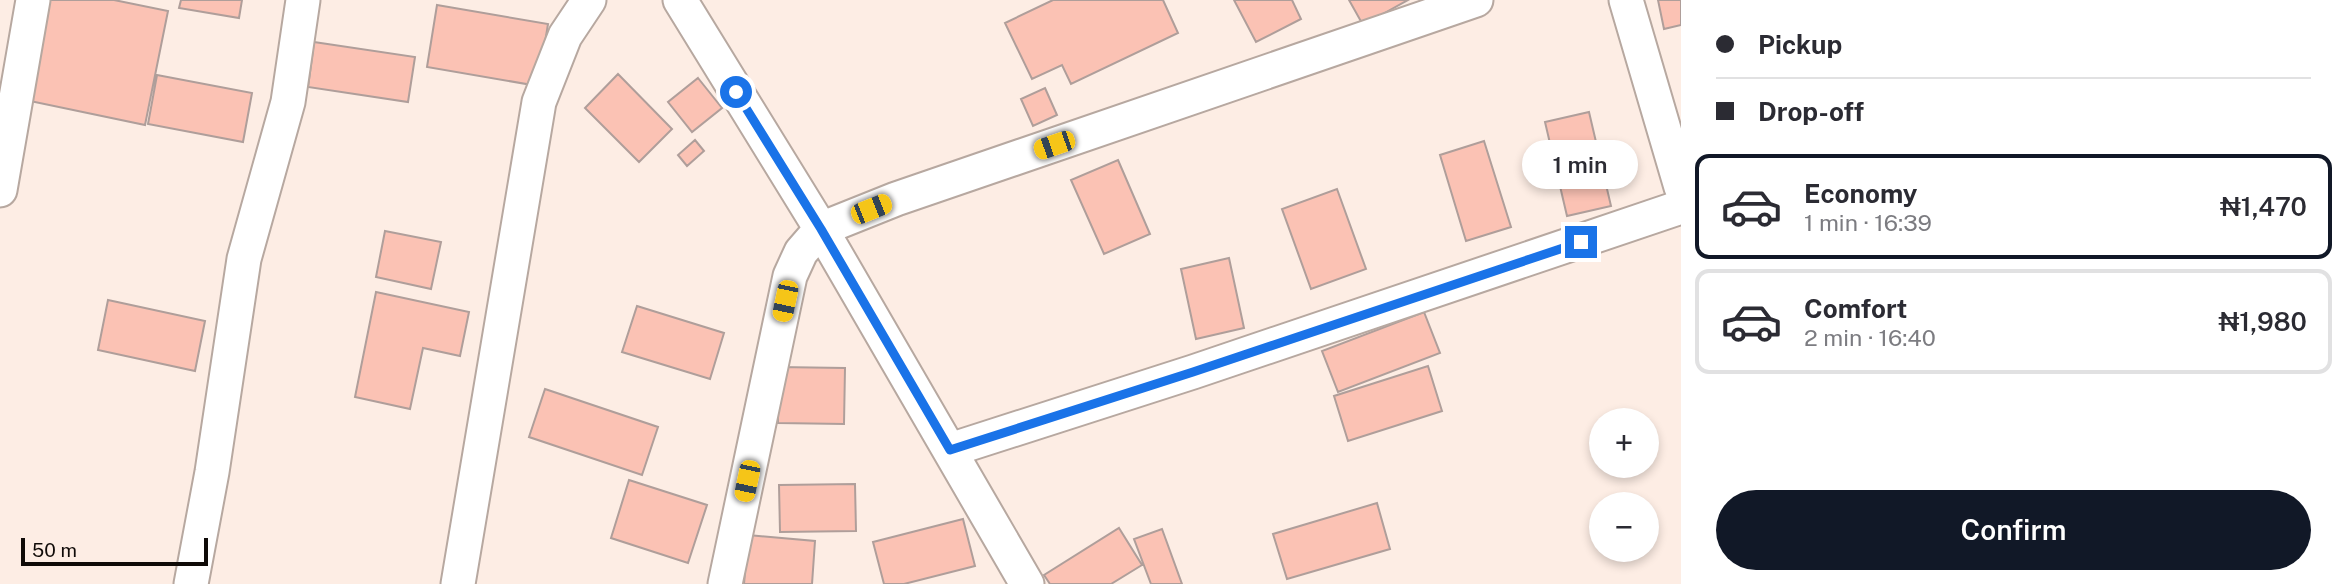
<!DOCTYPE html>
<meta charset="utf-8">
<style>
:root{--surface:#fff;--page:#f2f2f3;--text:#2b2b33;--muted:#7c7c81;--line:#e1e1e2;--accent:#111827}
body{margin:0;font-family:"Public Sans",sans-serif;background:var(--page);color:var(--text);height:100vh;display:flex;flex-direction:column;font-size:26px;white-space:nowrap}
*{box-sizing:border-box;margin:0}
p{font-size:23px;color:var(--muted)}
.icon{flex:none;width:38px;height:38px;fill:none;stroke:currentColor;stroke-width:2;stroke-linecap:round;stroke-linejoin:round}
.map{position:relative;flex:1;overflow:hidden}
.details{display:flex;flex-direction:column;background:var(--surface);width:665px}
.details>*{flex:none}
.guide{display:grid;align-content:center;height:154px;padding:0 35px;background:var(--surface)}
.controls{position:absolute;left:1589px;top:408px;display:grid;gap:14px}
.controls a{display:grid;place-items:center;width:70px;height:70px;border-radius:50%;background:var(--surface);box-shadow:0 4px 10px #0003;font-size:35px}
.scale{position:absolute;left:21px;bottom:18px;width:187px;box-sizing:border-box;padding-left:7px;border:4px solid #100b08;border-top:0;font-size:19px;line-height:24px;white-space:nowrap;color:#100b08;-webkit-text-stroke:5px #fdede4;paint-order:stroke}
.end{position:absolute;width:32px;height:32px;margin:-16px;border:9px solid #1a73e8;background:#fff;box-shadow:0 0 0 4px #fff}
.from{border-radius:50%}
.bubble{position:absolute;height:49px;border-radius:24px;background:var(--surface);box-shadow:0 4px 10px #0003;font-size:23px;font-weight:600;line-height:49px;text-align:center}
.car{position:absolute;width:21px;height:42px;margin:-21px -10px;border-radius:9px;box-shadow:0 0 5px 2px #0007;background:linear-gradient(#f5c518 24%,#345 0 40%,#f5c518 0 76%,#345 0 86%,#f5c518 0)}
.guide b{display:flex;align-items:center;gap:24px;height:66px;font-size:26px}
.guide b+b{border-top:2px solid var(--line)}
.guide i{width:18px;height:18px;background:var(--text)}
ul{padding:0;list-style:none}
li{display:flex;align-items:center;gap:21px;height:105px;margin:0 14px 10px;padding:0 21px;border:4px solid var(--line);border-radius:14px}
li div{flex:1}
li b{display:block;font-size:26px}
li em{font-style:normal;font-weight:600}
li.on{border-color:var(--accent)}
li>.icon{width:63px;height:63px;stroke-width:1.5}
.action{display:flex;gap:14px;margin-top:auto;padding:14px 35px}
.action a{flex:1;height:80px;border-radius:42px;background:var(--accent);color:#fff;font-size:28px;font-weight:600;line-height:80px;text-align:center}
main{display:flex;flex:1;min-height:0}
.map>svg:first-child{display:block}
</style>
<main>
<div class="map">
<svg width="1681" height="584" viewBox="0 0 1681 584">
<rect width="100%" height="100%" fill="#fdede4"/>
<!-- building -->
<path fill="#fbc2b4" stroke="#af9e9a" stroke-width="2" d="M 50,0 L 114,0 L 168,11 L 145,125 L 30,101 Z
M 181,0 L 242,0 L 239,18 L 179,8 Z
M 1053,0 L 1163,0 L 1178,33 L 1071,84 L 1062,65 L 1032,79 L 1005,23 Z
M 1234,0 L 1292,0 L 1301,19 L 1256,42 Z
M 1349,0 L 1408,0 L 1363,25 Z
M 1658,0 L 1681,0 L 1681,25 L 1664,29 Z
M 437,5 L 548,24 L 538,86 L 427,67 Z
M 314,42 L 415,57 L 408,102 L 308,87 Z
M 618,74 L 672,129 L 639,162 L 585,108 Z
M 157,75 L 252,93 L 243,142 L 148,124 Z
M 698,78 L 722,108 L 692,132 L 668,102 Z
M 1045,88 L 1057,115 L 1033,126 L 1021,99 Z
M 1589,112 L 1611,206 L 1567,216 L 1545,122 Z
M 695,140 L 704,151 L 687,166 L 678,155 Z
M 1484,141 L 1511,227 L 1466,241 L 1440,155 Z
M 1118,160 L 1150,234 L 1104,254 L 1071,180 Z
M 1337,189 L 1366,269 L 1311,289 L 1282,209 Z
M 385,231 L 441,242 L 431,289 L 376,277 Z
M 1229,258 L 1244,328 L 1196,339 L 1181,269 Z
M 376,292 L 469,312 L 460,356 L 423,348 L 410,409 L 355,397 Z
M 108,300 L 205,321 L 195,371 L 98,350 Z
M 637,306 L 724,333 L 710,379 L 622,352 Z
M 1424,312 L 1440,353 L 1338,392 L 1322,351 Z
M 1428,366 L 1442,411 L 1348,441 L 1334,396 Z
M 778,367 L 845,368 L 844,424 L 778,423 Z
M 545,389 L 658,427 L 642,475 L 529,437 Z
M 629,480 L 707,505 L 688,563 L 611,538 Z
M 855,484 L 856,531 L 780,532 L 779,485 Z
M 1377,503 L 1390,549 L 1287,579 L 1273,534 Z
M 963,519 L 975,566 L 904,584 L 884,584 L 873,542 Z
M 1119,528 L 1142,565 L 1111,584 L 1050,584 L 1044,575 Z
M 1162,529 L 1182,584 L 1151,584 L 1134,539 Z
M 748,535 L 815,541 L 812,584 L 744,584 Z"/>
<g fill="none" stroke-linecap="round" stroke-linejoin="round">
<defs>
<path id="minor" d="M 680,0 L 821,229 L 1027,584
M 1626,0 L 1681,187
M 0,190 L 33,0
M 950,450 L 1193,372 L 1681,207
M 191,584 L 212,472 L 244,259 L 288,102 L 303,0
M 458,584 L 539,102 L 565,36 L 589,0
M 725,584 L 790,276 L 801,252 L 821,229 L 896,199 L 1476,0"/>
</defs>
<!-- minor casing -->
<use href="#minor" stroke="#b7a8a0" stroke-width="37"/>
<!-- minor -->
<use href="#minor" stroke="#fff" stroke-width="33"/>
</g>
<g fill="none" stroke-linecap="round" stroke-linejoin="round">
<!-- route -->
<path stroke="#1a73e8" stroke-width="9" d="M 736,92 L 821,229 L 950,450 L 1193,372 L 1581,242"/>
</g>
</svg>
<div class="controls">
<a>+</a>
<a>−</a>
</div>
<div class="scale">50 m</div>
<i class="end from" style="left:736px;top:92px"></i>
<i class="end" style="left:1581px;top:242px"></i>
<div class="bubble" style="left:1522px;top:140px;width:116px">1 min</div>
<i class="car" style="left:1054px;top:145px;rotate:251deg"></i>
<i class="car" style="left:871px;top:209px;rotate:68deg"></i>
<i class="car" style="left:785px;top:301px;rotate:192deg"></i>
<i class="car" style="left:747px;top:481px;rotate:192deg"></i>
</div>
<section class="details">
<div class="guide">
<b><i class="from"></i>Pickup</b>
<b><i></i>Drop-off</b>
</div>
<ul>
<li class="on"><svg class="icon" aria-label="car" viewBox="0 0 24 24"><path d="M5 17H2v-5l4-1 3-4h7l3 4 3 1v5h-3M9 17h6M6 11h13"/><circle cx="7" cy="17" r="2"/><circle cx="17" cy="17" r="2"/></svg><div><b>Economy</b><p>1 min · 16:39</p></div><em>₦1,470</em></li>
<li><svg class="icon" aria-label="car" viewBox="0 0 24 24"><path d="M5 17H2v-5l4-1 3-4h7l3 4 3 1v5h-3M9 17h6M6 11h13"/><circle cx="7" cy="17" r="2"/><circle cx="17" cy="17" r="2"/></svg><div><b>Comfort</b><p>2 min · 16:40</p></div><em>₦1,980</em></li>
</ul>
<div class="action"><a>Confirm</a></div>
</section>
</main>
